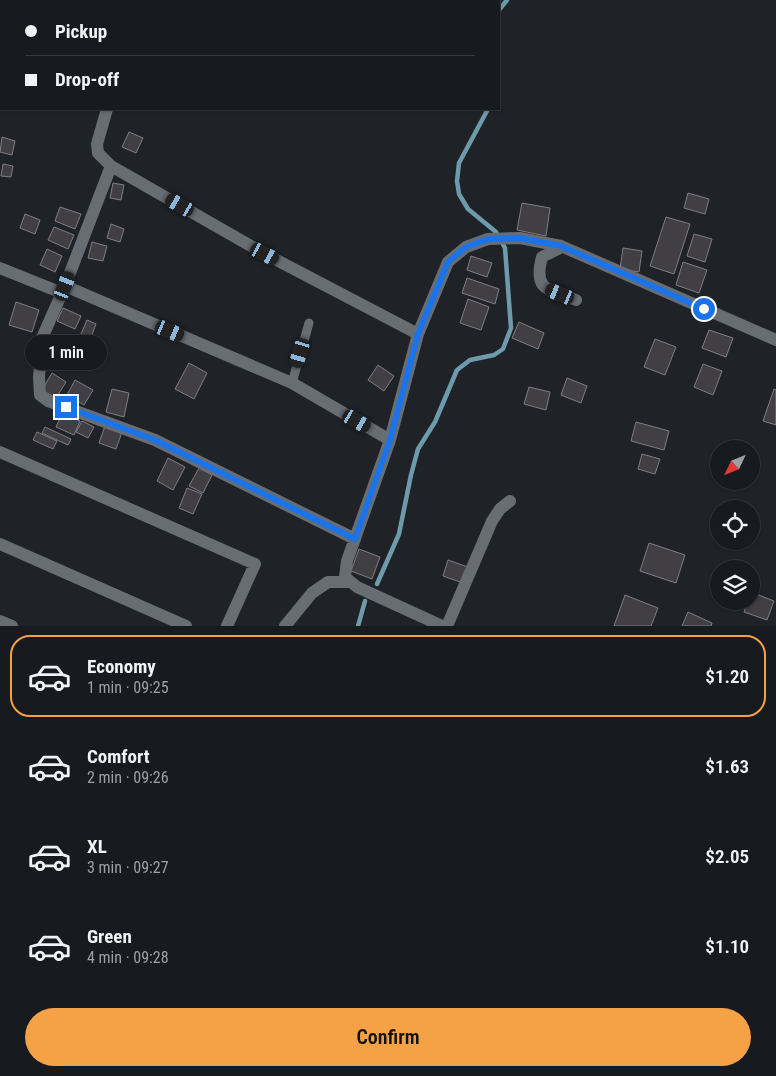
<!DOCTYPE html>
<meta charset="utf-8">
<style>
:root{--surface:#171a1e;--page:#24272b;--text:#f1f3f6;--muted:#9ea1a4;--line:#36383c;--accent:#f5a246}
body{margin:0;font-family:"Roboto Condensed",sans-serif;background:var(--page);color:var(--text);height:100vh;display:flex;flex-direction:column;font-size:19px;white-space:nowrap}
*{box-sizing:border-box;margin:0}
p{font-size:16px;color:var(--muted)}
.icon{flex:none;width:28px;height:28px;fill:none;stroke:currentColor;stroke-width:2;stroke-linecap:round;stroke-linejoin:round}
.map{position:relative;height:626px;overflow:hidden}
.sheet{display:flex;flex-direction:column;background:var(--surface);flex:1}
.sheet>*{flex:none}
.guide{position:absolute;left:0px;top:0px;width:500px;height:110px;box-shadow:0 1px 4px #0004,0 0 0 1px var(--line);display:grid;align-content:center;height:110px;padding:0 25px;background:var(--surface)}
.needle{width:32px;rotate:227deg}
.fabs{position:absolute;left:710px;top:440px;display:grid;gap:10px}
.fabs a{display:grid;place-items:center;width:50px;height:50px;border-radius:50%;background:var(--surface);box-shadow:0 1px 4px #0004,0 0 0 1px var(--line);font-size:25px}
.end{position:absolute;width:22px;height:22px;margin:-11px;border:6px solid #1a73e8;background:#fff;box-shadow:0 0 0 2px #fff}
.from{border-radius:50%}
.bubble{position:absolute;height:35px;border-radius:18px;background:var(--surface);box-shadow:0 1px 4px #0004,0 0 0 1px var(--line);font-size:16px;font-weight:600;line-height:35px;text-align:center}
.car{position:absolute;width:15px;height:30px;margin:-15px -8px;border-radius:6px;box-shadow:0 0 4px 1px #0007;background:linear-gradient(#222 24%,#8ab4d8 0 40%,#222 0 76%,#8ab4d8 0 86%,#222 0)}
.guide b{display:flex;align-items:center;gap:18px;height:48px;font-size:19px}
.guide b+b{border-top:1px solid var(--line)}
.guide i{width:12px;height:12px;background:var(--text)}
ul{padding:9px 0 0;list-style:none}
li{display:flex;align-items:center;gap:15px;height:82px;margin:0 10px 8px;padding:0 15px;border:2px solid transparent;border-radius:20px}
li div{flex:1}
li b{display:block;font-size:19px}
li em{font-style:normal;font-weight:600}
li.on{border-color:var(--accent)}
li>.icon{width:45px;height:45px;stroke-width:1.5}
.button{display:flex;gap:10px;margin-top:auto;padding:10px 25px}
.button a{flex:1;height:58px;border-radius:30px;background:var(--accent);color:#111;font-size:20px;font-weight:600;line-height:58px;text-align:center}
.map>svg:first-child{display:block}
</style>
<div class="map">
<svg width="776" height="626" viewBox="0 0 776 626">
<rect width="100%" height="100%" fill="#1f2328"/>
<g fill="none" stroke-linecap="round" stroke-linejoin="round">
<!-- stream -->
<path stroke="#6e9bac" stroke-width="4.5" d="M 499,10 L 507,0
M 377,584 L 399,534 L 411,475 L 418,449 L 435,422 L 457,370 L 470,360 L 494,355 L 503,349 L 511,328 L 505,248 L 496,232 L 468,209 L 459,194 L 457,181 L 459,163 L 488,109
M 358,626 L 365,601"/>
</g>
<!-- building -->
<path fill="#413e44" stroke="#807c83" d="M 129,132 L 143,138 L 136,153 L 122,147 Z
M 2,137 L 15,141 L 12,155 L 0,152 Z
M 3,164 L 13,166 L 11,177 L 1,176 Z
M 113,183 L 124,185 L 121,200 L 110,198 Z
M 688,193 L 709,199 L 705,214 L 684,208 Z
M 522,203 L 550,208 L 546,236 L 517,230 Z
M 60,207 L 81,214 L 75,229 L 55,221 Z
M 25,214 L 40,220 L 35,234 L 20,228 Z
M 666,217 L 690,224 L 674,274 L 650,266 Z
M 111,224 L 124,229 L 120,242 L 107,238 Z
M 54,227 L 74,235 L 68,249 L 48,240 Z
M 694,234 L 712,239 L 705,262 L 687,256 Z
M 92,242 L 107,246 L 103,261 L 88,258 Z
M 623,248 L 642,251 L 639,272 L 620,269 Z
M 47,249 L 62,256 L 55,272 L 40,265 Z
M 471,256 L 492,263 L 487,277 L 467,270 Z
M 683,262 L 707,270 L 699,293 L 676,285 Z
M 467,278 L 499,289 L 495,304 L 462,293 Z
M 468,299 L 489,307 L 481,330 L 460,323 Z
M 16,302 L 39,310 L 32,332 L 9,325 Z
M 63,308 L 81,316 L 75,329 L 57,321 Z
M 87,320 L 96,324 L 88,345 L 78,341 Z
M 519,322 L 544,333 L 538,349 L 512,338 Z
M 709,330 L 733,338 L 726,357 L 702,348 Z
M 655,339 L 676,347 L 665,375 L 644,367 Z
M 61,343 L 72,347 L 66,363 L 55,359 Z
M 189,363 L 207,373 L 194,399 L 175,389 Z
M 703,364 L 722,371 L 713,395 L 694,387 Z
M 378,365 L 394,376 L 384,391 L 368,380 Z
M 52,373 L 66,382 L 56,398 L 42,390 Z
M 567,378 L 587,386 L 581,403 L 561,395 Z
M 75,380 L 93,390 L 84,405 L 67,395 Z
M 529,387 L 550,392 L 546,410 L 524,404 Z
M 112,389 L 129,393 L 124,417 L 106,412 Z
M 774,389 L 776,390 L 776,425 L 763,421 Z
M 62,414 L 80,421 L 74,435 L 56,427 Z
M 82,421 L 94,427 L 88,438 L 76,432 Z
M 636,422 L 669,431 L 664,450 L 631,441 Z
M 105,426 L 122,432 L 116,449 L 99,443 Z
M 45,427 L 71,439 L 68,445 L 42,433 Z
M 37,432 L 57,441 L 53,449 L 33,440 Z
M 642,454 L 660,459 L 655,474 L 638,469 Z
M 168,458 L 185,467 L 173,490 L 157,481 Z
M 199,468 L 212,475 L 203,493 L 189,486 Z
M 187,488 L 202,494 L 193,514 L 179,508 Z
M 649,543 L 685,555 L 676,583 L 640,571 Z
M 359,549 L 380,557 L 372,579 L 351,571 Z
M 448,560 L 468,567 L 463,583 L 443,576 Z
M 751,592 L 774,601 L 767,620 L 744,612 L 748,601 L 751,601 Z
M 625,595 L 658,608 L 651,626 L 614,626 Z
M 688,612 L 712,623 L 711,626 L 682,626 Z"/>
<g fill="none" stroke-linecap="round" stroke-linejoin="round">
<!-- service -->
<path stroke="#686d73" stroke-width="9" d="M 292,383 L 309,323"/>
<!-- minor -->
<path stroke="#686d73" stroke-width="12" d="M 139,1 L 139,0
M 0,62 L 1,62
M 107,109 L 97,144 L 98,153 L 111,166 L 265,254 L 418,334 L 390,440 L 347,561 L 345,577 L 357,587 L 442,626
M 111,166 L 65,286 L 292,383 L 390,440
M 561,246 L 558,249 L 542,257 C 533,291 548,289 576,300
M 0,268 L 62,293
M 65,286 L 42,338 L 39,377 L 40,395 L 48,401 L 155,440 L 355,539
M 418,334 L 448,262 L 466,247 L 488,239 L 520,238 L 561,246 L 776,340
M 0,452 L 255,564 L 227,626
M 0,544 L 186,626
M 0,621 L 12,626
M 285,626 L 312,593 L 328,582 L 349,582
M 447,626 L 492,521 L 500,509 L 510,501"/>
</g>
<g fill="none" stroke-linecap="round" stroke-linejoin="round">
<!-- route -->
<path stroke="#1a73e8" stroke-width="6" d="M 66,407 L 155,440 L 355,539 L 390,440 L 418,334 L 448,262 L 466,247 L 488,239 L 520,238 L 561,246 L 704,309"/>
</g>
</svg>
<div class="fabs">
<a><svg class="needle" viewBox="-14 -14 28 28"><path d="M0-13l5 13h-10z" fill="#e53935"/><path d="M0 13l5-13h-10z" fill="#9ea1a4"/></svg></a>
<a><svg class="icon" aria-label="locate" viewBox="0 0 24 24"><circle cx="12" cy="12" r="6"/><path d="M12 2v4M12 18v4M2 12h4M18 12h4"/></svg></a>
<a><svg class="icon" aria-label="layers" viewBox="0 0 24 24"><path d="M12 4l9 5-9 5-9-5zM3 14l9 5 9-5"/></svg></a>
</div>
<i class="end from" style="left:704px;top:309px"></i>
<i class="end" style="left:66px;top:407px"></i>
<div class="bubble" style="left:25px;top:335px;width:82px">1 min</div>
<i class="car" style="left:180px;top:205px;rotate:300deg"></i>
<i class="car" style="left:265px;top:254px;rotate:118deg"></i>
<i class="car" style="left:65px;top:286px;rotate:21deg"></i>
<i class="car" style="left:560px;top:294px;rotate:292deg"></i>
<i class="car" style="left:170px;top:331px;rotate:113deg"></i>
<i class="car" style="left:300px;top:353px;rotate:197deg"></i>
<i class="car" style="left:357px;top:421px;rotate:120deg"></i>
<div class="guide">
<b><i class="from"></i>Pickup</b>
<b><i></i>Drop-off</b>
</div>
</div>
<section class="sheet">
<ul>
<li class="on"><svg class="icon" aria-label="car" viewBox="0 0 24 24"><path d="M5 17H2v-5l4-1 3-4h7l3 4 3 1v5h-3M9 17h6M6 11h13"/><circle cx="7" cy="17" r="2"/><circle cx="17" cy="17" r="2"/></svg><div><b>Economy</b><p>1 min · 09:25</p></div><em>$1.20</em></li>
<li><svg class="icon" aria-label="car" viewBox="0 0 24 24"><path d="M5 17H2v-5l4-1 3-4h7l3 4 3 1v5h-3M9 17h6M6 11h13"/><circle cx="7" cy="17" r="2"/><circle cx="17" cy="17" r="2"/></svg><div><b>Comfort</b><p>2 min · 09:26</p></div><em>$1.63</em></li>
<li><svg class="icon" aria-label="car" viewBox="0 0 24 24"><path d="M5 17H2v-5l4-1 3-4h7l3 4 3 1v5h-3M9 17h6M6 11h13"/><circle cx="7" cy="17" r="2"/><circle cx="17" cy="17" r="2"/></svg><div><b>XL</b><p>3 min · 09:27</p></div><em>$2.05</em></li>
<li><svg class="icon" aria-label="car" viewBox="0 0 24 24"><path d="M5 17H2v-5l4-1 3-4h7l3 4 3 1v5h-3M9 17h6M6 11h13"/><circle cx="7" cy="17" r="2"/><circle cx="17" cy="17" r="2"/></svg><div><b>Green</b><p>4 min · 09:28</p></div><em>$1.10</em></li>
</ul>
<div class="button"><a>Confirm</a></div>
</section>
